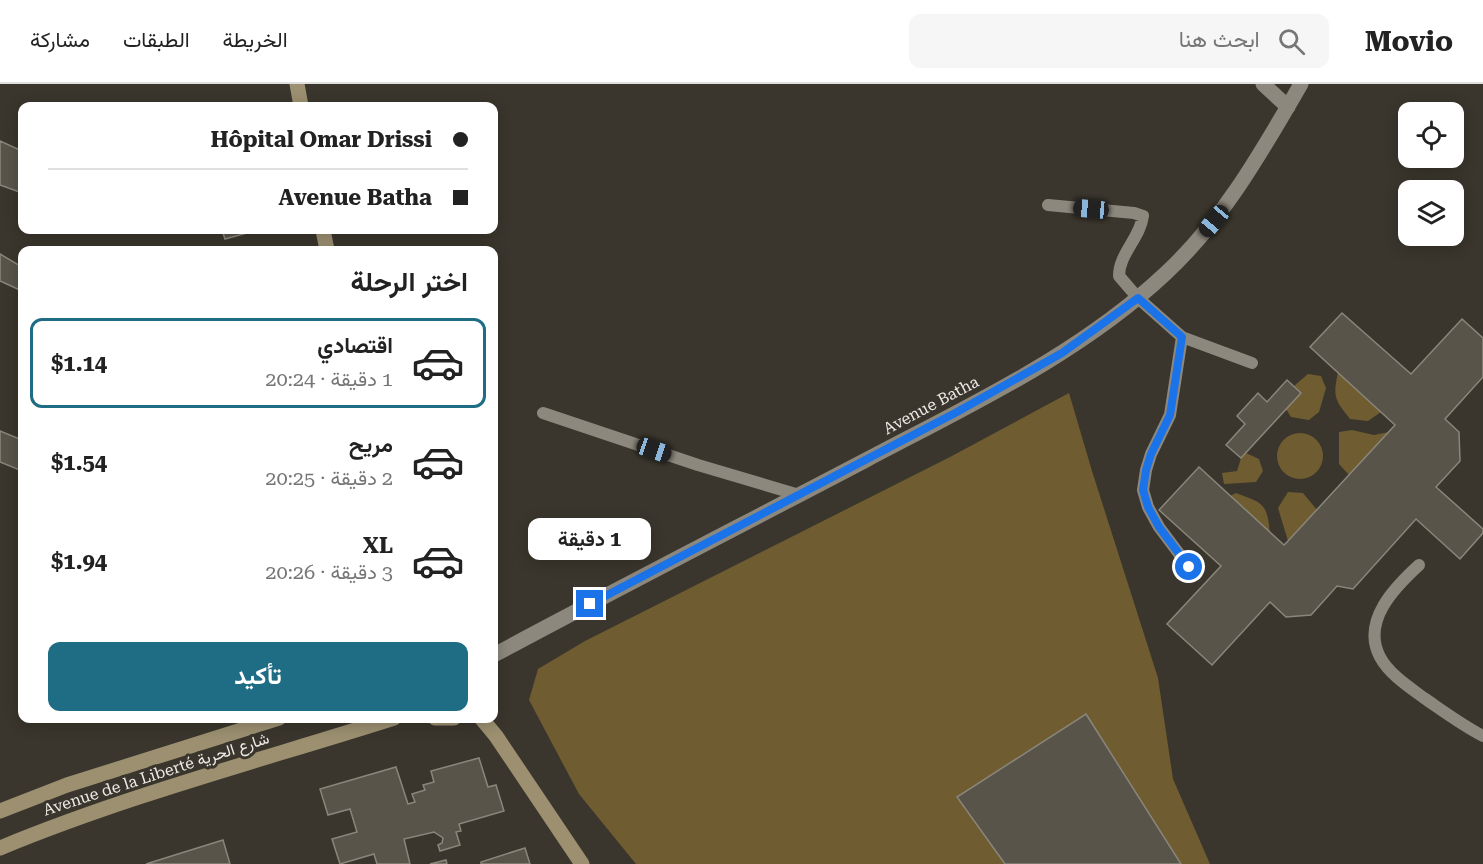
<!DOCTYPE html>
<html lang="ar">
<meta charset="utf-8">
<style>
:root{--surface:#fff;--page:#f6f6f6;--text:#222;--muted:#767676;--line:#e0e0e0;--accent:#1f6d84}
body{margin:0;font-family:"Roboto Serif",Vazirmatn,serif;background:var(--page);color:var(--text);direction:rtl;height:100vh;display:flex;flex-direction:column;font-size:22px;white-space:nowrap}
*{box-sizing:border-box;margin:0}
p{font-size:20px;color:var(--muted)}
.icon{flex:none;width:33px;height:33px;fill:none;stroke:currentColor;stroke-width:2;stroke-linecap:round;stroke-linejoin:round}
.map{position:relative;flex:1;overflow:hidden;direction:ltr}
.panel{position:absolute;left:18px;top:162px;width:480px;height:477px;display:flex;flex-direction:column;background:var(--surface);border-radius:12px;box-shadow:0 3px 15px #0003;direction:rtl}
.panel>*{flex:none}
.hud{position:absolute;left:18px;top:18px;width:480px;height:132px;border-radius:12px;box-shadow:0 3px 15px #0003;direction:rtl;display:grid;align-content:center;height:132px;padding:0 30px;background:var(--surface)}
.buttons{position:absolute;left:1398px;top:18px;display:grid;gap:12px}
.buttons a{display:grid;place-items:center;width:66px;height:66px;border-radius:12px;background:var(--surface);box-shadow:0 3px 15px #0003;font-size:30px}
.end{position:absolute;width:27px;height:27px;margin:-14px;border:8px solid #1a73e8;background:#fff;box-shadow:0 0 0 3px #fff}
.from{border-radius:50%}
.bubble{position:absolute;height:42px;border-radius:12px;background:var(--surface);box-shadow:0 3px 15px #0003;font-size:20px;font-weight:700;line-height:42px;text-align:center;direction:rtl}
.car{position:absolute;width:18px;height:36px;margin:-18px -9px;border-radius:8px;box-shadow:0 0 4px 2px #0007;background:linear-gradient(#222 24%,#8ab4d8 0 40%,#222 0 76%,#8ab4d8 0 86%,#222 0)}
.hud b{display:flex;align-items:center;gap:21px;height:57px;font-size:22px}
.hud b+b{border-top:2px solid var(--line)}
.hud i{width:15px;height:15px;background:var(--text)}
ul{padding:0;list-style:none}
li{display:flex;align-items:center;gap:18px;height:90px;margin:0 12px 9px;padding:0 18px;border:3px solid transparent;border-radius:12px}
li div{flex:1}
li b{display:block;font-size:22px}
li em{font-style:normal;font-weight:700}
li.active{border-color:var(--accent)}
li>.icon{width:54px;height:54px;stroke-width:1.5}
h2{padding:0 30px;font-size:27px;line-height:72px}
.action{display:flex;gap:12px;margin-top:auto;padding:12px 30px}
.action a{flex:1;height:69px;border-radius:12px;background:var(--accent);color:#fff;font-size:24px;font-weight:700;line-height:69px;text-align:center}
header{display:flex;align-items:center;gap:36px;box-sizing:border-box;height:84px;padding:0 30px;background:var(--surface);border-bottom:2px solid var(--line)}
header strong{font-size:28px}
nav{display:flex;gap:33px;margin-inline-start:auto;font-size:21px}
.search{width:420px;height:54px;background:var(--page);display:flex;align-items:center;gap:15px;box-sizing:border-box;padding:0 21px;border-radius:12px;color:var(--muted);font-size:22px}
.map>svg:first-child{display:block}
</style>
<header>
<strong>Movio</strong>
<div class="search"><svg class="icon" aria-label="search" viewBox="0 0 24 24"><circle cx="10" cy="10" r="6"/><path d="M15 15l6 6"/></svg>ابحث هنا</div>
<nav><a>الخريطة</a><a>الطبقات</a><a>مشاركة</a></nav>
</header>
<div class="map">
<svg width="1483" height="780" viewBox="0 0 1483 780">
<rect width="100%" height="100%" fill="#3a362d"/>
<!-- green -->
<path fill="#6f5d31" d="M 1338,288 L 1381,328 L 1368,337 L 1350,335 C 1334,315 1333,313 1338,288 Z
M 1308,290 L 1321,292 L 1326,304 L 1319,328 L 1309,336 L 1291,333 L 1286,325 L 1301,309 L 1294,302 Z
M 1069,309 L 1092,387 L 1158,594 L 1173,695 L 1210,780 L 636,780 L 579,710 L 529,616 L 538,585 L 585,557 L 950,373 Z
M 1352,346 L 1374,351 L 1389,348 L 1349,391 L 1339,380 L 1339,348 Z
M1277 372a23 23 0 1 1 46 0a23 23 0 1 1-46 0Z
M 1246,369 L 1259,375 L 1263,387 L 1256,398 L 1224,400 L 1222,389 L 1237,387 L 1241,374 Z
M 1288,408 L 1303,409 L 1317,426 L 1288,457 L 1278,424 Z
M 1236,409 C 1263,419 1267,419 1270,449 L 1230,412 Z"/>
<!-- building -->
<path fill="#58544a" stroke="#8a867b" stroke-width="1.5" d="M 0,57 L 22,67 L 22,109 L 0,101 Z
M 222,146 L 258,146 L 225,155 Z
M 0,170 L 22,183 L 22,207 L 0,197 Z
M 1342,229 L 1411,290 L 1462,235 L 1483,254 L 1483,293 L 1445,335 L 1459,348 L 1460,377 L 1436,403 L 1483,445 L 1483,449 L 1460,475 L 1416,435 L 1353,505 L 1337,502 L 1311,531 L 1286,533 L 1270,518 L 1212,581 L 1167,540 L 1221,482 L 1159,426 L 1199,383 L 1284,461 L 1288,457 L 1395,341 L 1310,263 Z
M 1287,296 L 1301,309 L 1241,374 L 1226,361 L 1245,340 L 1237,332 L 1258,309 L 1267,318 Z
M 0,347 L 22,356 L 22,387 L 0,378 Z
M 1086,630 L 1181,780 L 1005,780 L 957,713 Z
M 479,674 L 488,703 L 496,701 L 504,727 L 459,740 L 461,747 L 456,748 L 460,761 L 440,767 L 438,761 L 442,759 L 443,754 L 434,748 L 404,755 L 410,780 L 377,780 L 374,770 L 340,780 L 332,755 L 357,748 L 350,725 L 328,731 L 320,705 L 396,683 L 408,720 L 415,718 L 412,710 L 425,706 L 423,701 L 434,698 L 431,687 Z
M 223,756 L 230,780 L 146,780 Z
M 525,764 L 530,780 L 481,780 L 481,778 Z
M 446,776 L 447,780 L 430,780 Z"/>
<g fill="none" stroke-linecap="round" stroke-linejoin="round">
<!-- lane -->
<path stroke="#8d887d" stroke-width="12" d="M 1048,121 L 1134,129 L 1143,132 C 1140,154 1119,170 1119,192 L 1138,214 L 1182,253 L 1252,279
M 1182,253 L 1170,331 L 1151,370 L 1146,386 L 1143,406 L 1148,423 L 1159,443 L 1189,483
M 543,329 L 698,381 L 799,411
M 1419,481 C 1395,503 1361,537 1380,573 C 1389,590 1409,603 1424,614 C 1443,627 1462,641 1483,652"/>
<!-- street -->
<path stroke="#8d887d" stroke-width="15" d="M 1263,0 L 1288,23
M 494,571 C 617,505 742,441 866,376 C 970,321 1080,270 1166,189 C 1224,135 1262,67 1301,0"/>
<!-- secondary -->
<path stroke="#9c9071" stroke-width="15" d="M 297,0 L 301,22
M 323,146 L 327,166
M 435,634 L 454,634
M 481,634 L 496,652 L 582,780
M 0,727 L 67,701 L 279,634
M 0,764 C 128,711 262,676 394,634"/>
</g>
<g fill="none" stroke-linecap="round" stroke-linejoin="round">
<!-- route -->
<path stroke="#1a73e8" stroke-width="8" d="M 590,520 L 957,328 L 1062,269 L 1138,214 L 1182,253 L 1170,331 L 1151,370 L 1146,386 L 1143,406 L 1148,423 L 1159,443 L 1189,483"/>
</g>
<g text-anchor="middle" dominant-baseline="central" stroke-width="6" stroke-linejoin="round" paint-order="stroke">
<!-- street labels -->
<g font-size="16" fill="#eeebe6" stroke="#3a362d">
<text transform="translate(931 321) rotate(-28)">Avenue Batha</text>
<text transform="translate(156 690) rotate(-18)">Avenue de la Liberté شارع الحرية</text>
</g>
</g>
</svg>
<div class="buttons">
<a><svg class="icon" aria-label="locate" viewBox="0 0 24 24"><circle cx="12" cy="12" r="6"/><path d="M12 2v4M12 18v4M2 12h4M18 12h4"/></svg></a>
<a><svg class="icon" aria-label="layers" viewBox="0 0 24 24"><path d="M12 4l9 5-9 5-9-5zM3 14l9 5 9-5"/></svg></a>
</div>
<i class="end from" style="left:1189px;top:483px"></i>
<i class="end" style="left:590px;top:520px"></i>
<div class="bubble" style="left:528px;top:434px;width:123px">1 دقيقة</div>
<i class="car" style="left:1091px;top:125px;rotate:275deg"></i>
<i class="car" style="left:1214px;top:137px;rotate:220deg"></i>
<i class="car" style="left:654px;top:366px;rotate:109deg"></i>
<div class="hud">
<b><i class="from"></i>Hôpital Omar Drissi</b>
<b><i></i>Avenue Batha</b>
</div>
<section class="panel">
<h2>اختر الرحلة</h2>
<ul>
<li class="active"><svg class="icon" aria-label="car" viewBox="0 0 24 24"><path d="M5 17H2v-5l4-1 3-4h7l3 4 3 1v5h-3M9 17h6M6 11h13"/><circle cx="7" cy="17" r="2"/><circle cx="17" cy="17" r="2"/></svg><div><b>اقتصادي</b><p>1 دقيقة · 20:24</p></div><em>$1.14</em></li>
<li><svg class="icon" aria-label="car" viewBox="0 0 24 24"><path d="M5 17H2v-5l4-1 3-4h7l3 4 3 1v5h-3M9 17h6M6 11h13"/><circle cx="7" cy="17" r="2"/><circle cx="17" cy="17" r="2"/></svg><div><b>مريح</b><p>2 دقيقة · 20:25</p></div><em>$1.54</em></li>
<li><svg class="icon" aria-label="car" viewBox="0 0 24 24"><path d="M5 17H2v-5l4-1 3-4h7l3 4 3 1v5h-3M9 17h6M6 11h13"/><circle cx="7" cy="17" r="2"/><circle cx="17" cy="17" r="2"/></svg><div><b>XL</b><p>3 دقيقة · 20:26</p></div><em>$1.94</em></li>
</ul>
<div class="action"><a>تأكيد</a></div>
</section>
</div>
